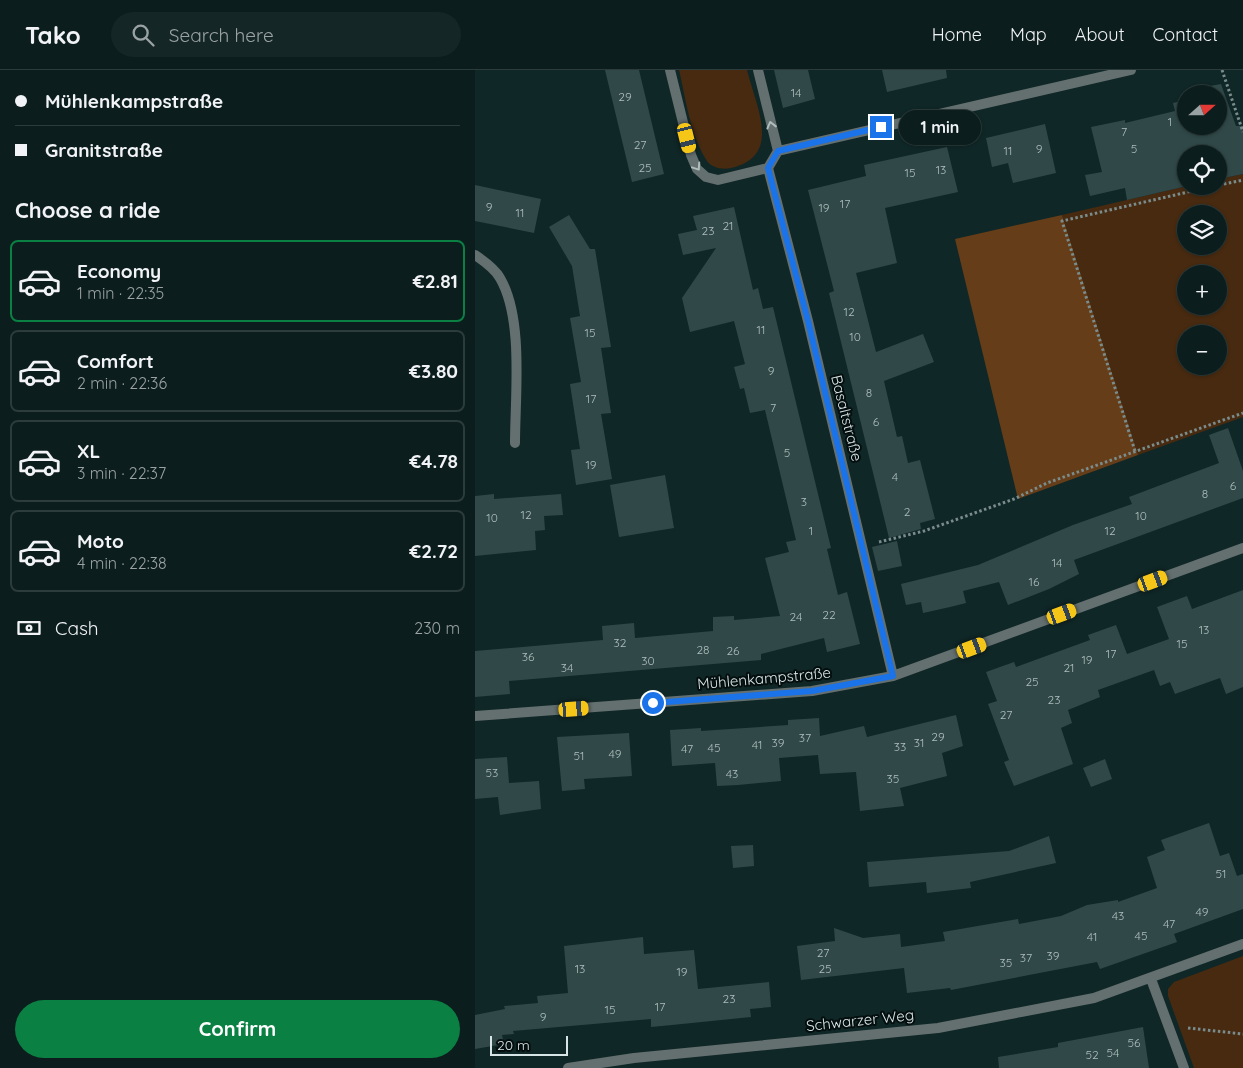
<!DOCTYPE html>
<meta charset="utf-8">
<style>
:root{--surface:#0c1d1d;--page:#152626;--text:#f1f3f6;--muted:#9aa2a4;--line:#2c3b3b;--accent:#0b8043}
body{margin:0;font-family:Quicksand,sans-serif;background:var(--page);color:var(--text);height:100vh;display:flex;flex-direction:column;font-size:19px;white-space:nowrap}
*{box-sizing:border-box;margin:0}
p{font-size:16px;color:var(--muted)}
.icon{flex:none;width:28px;height:28px;fill:none;stroke:currentColor;stroke-width:2;stroke-linecap:round;stroke-linejoin:round}
.map{position:relative;flex:1;overflow:hidden}
.sheet{display:flex;flex-direction:column;background:var(--surface);width:475px}
.sheet>*{flex:none}
.banner{display:grid;align-content:center;height:110px;padding:0 15px;background:var(--surface)}
.needle{width:32px;rotate:69deg}
.buttons{position:absolute;left:702px;top:15px;display:grid;gap:10px}
.buttons a{display:grid;place-items:center;width:50px;height:50px;border-radius:50%;background:var(--surface);box-shadow:0 1px 4px #0004,0 0 0 1px var(--line);font-size:25px}
.scale{position:absolute;left:15px;bottom:12px;width:78px;box-sizing:border-box;padding-left:5px;border:2px solid #d8e5e6;border-top:0;font-size:14px;line-height:18px;white-space:nowrap;color:#d8e5e6;-webkit-text-stroke:4px #050e0e;paint-order:stroke}
.end{position:absolute;width:22px;height:22px;margin:-11px;border:6px solid #1a73e8;background:#fff;box-shadow:0 0 0 2px #fff}
.from{border-radius:50%}
.bubble{position:absolute;height:35px;border-radius:18px;background:var(--surface);box-shadow:0 1px 4px #0004,0 0 0 1px var(--line);font-size:16px;font-weight:800;line-height:35px;text-align:center}
.car{position:absolute;width:15px;height:30px;margin:-15px -8px;border-radius:6px;box-shadow:0 0 4px 1px #0007;background:linear-gradient(#f5c518 24%,#345 0 40%,#f5c518 0 76%,#345 0 86%,#f5c518 0)}
.banner b{display:flex;align-items:center;gap:18px;height:48px;font-size:19px}
.banner b+b{border-top:1px solid var(--line)}
.banner i{width:12px;height:12px;background:var(--text)}
ul{padding:0;list-style:none}
li{display:flex;align-items:center;gap:15px;height:82px;margin:0 10px 8px;padding:0 5px;border:2px solid var(--line);border-radius:8px}
li div{flex:1}
li b{display:block;font-size:19px}
li em{font-style:normal;font-weight:800}
li.selected{border-color:var(--accent)}
li>.icon{width:45px;height:45px;stroke-width:1.5}
h2{padding:0 15px;font-size:22px;line-height:60px}
.pay{display:flex;align-items:center;gap:12px;height:55px;padding:0 15px;font-size:19px}
.pay p{margin-inline-start:auto}
.action{display:flex;gap:10px;margin-top:auto;padding:10px 15px}
.action a{flex:1;height:58px;border-radius:30px;background:var(--accent);color:#fff;font-size:20px;font-weight:800;line-height:58px;text-align:center}
header{display:flex;align-items:center;gap:30px;box-sizing:border-box;height:70px;padding:0 25px;background:var(--surface);border-bottom:1px solid var(--line)}
header strong{font-size:24px}
nav{display:flex;gap:28px;margin-inline-start:auto;font-size:18px}
.search{width:350px;height:45px;background:var(--page);display:flex;align-items:center;gap:12px;box-sizing:border-box;padding:0 18px;border-radius:28px;color:var(--muted);font-size:19px}
main{display:flex;flex:1;min-height:0}
.map>svg:first-child{display:block}
</style>
<header>
<strong>Tako</strong>
<div class="search"><svg class="icon" aria-label="search" viewBox="0 0 24 24"><circle cx="10" cy="10" r="6"/><path d="M15 15l6 6"/></svg>Search here</div>
<nav><a>Home</a><a>Map</a><a>About</a><a>Contact</a></nav>
</header>
<main>
<section class="sheet">
<div class="banner">
<b><i class="from"></i>Mühlenkampstraße</b>
<b><i></i>Granitstraße</b>
</div>
<h2>Choose a ride</h2>
<ul>
<li class="selected"><svg class="icon" aria-label="car" viewBox="0 0 24 24"><path d="M5 17H2v-5l4-1 3-4h7l3 4 3 1v5h-3M9 17h6M6 11h13"/><circle cx="7" cy="17" r="2"/><circle cx="17" cy="17" r="2"/></svg><div><b>Economy</b><p>1 min · 22:35</p></div><em>€2.81</em></li>
<li><svg class="icon" aria-label="car" viewBox="0 0 24 24"><path d="M5 17H2v-5l4-1 3-4h7l3 4 3 1v5h-3M9 17h6M6 11h13"/><circle cx="7" cy="17" r="2"/><circle cx="17" cy="17" r="2"/></svg><div><b>Comfort</b><p>2 min · 22:36</p></div><em>€3.80</em></li>
<li><svg class="icon" aria-label="car" viewBox="0 0 24 24"><path d="M5 17H2v-5l4-1 3-4h7l3 4 3 1v5h-3M9 17h6M6 11h13"/><circle cx="7" cy="17" r="2"/><circle cx="17" cy="17" r="2"/></svg><div><b>XL</b><p>3 min · 22:37</p></div><em>€4.78</em></li>
<li><svg class="icon" aria-label="car" viewBox="0 0 24 24"><path d="M5 17H2v-5l4-1 3-4h7l3 4 3 1v5h-3M9 17h6M6 11h13"/><circle cx="7" cy="17" r="2"/><circle cx="17" cy="17" r="2"/></svg><div><b>Moto</b><p>4 min · 22:38</p></div><em>€2.72</em></li>
</ul>
<div class="pay"><svg class="icon" aria-label="cash" viewBox="0 0 24 24"><path d="M3 7h18v10H3z"/><circle cx="12" cy="12" r="2"/></svg>Cash<p>230 m</p></div>
<div class="action"><a>Confirm</a></div>
</section>
<div class="map">
<svg width="768" height="998" viewBox="0 0 768 998">
<rect width="100%" height="100%" fill="#102727"/>
<!-- green -->
<path fill="#472a10" fill-rule="evenodd" d="M 204,0 L 272,0 C 281,37 308,86 256,98 C 248,100 237,98 232,91 C 215,65 211,29 204,0 Z
M 768,104 L 768,347 L 663,385 L 587,145 L 712,116 L 744,116 L 744,109 ZM 711,144 L 744,144 L 744,176 L 711,176 ZM 711,204 L 744,204 L 744,236 L 711,236 ZM 711,264 L 744,264 L 744,296 L 711,296 Z
M 768,886 L 768,998 L 719,998 L 693,926 L 693,919 L 699,912 Z"/>
<!-- forest -->
<path fill="#663d19" d="M 587,145 L 663,385 L 543,429 L 480,169 Z"/>
<!-- building -->
<path fill="#304848" d="M 130,0 L 164,0 L 189,104 L 157,112 Z
M 299,0 L 333,0 L 340,29 L 308,38 Z
M 407,0 L 471,0 L 472,8 L 412,22 Z
M 746,14 L 761,56 L 768,56 L 768,104 L 744,109 L 744,84 L 711,84 L 712,116 L 652,130 L 650,118 L 615,126 L 610,105 L 627,102 L 616,57 L 650,50 L 650,53 L 700,41 L 698,33 L 711,30 L 711,56 L 744,56 L 744,24 L 725,24 L 724,18 Z
M 570,54 L 581,103 L 538,113 L 533,93 L 517,97 L 511,68 Z
M 472,77 L 483,122 L 410,138 L 422,193 L 381,203 L 401,282 L 448,264 L 459,292 L 409,311 L 422,367 L 427,366 L 433,393 L 445,390 L 460,449 L 445,453 L 446,459 L 414,468 L 354,223 L 359,221 L 333,120 L 391,106 L 389,95 Z
M 0,115 L 66,129 L 59,163 L 0,151 Z
M 259,137 L 278,220 L 283,218 L 288,239 L 298,237 L 356,478 L 352,479 L 363,525 L 372,522 L 385,574 L 352,582 L 349,568 L 286,584 L 286,590 L 34,611 L 35,624 L 0,627 L 0,581 L 128,570 L 127,556 L 159,553 L 160,568 L 238,561 L 238,547 L 259,546 L 259,550 L 305,546 L 290,488 L 314,482 L 311,472 L 321,470 L 290,340 L 275,343 L 269,318 L 265,319 L 259,297 L 270,294 L 259,251 L 215,262 L 207,228 L 241,178 L 208,185 L 203,164 L 222,160 L 218,146 Z
M 94,145 L 115,179 L 120,179 L 136,277 L 126,278 L 136,343 L 126,344 L 137,409 L 101,415 L 96,380 L 105,379 L 95,314 L 106,312 L 95,248 L 105,246 L 97,196 L 74,157 Z
M 753,358 L 768,401 L 768,428 L 599,490 L 604,504 L 574,519 L 533,535 L 524,512 L 488,521 L 491,533 L 475,537 L 448,543 L 446,532 L 431,535 L 426,514 L 503,495 L 598,455 L 657,434 L 654,427 L 744,393 L 734,365 Z
M 190,405 L 199,458 L 144,467 L 135,415 Z
M 19,424 L 19,429 L 86,424 L 88,445 L 69,446 L 70,460 L 60,461 L 61,480 L 0,486 L 0,426 Z
M 422,471 L 427,496 L 403,501 L 397,477 Z
M 768,520 L 768,617 L 751,624 L 745,608 L 700,624 L 695,612 L 685,616 L 679,600 L 623,620 L 625,627 L 593,640 L 597,653 L 586,658 L 598,694 L 539,716 L 529,692 L 534,690 L 513,634 L 522,631 L 511,602 L 539,592 L 541,597 L 615,570 L 613,565 L 641,555 L 652,584 L 694,569 L 682,537 L 712,526 L 717,539 Z
M 481,645 L 488,676 L 467,683 L 472,706 L 425,718 L 429,736 L 385,741 L 381,702 L 345,704 L 343,685 L 304,688 L 306,711 L 263,715 L 242,716 L 240,693 L 197,696 L 195,660 L 226,658 L 226,661 L 313,655 L 313,650 L 344,648 L 345,666 L 389,656 L 392,667 Z
M 154,663 L 157,706 L 109,709 L 110,719 L 87,721 L 82,667 Z
M 32,687 L 34,713 L 64,711 L 66,739 L 25,745 L 23,727 L 0,729 L 0,689 Z
M 630,689 L 637,709 L 616,717 L 608,698 Z
M 734,753 L 745,786 L 754,783 L 762,806 L 768,804 L 768,839 L 699,864 L 702,872 L 625,899 L 622,892 L 476,920 L 475,918 L 432,923 L 429,898 L 326,910 L 322,876 L 360,871 L 359,858 L 388,868 L 425,864 L 426,877 L 470,871 L 468,862 L 543,849 L 544,854 L 586,846 L 612,835 L 643,830 L 643,832 L 682,818 L 672,787 L 690,780 L 686,770 Z
M 574,766 L 581,793 L 495,812 L 496,818 L 452,823 L 451,812 L 394,817 L 392,792 L 534,781 Z
M 278,775 L 279,796 L 258,798 L 256,776 Z
M 168,867 L 169,884 L 219,880 L 223,919 L 294,912 L 296,937 L 275,939 L 276,947 L 197,955 L 176,957 L 176,949 L 38,961 L 39,964 L 27,965 L 29,974 L 0,979 L 0,945 L 30,939 L 29,936 L 63,933 L 62,926 L 93,923 L 89,876 Z
M 668,957 L 674,998 L 524,998 L 523,987 L 583,977 L 583,973 Z"/>
<g fill="none" stroke-linecap="round" stroke-linejoin="round">
<!-- path -->
<path stroke="#7a8c8c" stroke-width="3" stroke-dasharray="2.5 2.5" stroke-linecap="butt" d="M 747,0 L 768,62
M 744,115 L 768,110
M 660,381 L 587,151 L 739,116
M 404,472 L 449,461 L 539,429 L 572,413 L 768,343
M 713,958 L 768,964"/>
<!-- minor -->
<path stroke="#646f6f" stroke-width="10" d="M 195,0 L 216,85 L 222,99 L 231,107 L 243,110 L 293,98 L 303,81 L 283,0
M 303,81 L 656,0
M 293,98 L 333,251 L 418,606
M 0,185 C 9,191 20,199 25,208 C 49,249 40,326 40,373
M 0,646 L 337,621 L 418,606 L 768,478
M 676,909 L 709,998
M 93,998 L 159,988 L 463,958 L 619,928 L 768,874"/>
</g>
<!-- one-way arrows -->
<defs><path id="oneway-chevron" d="M-2-3.5L2.5 0L-2 3.5" fill="none" stroke-width="1.6" stroke-linecap="round" stroke-linejoin="round" transform="scale(1.25)"/></defs>
<g stroke="#afbcbc">
<use href="#oneway-chevron" transform="translate(296 55) rotate(-104)"/>
<use href="#oneway-chevron" transform="translate(222 97) rotate(56)"/>
</g>
<g fill="none" stroke-linecap="round" stroke-linejoin="round">
<!-- route -->
<path stroke="#1a73e8" stroke-width="6" d="M 178,633 L 337,621 L 418,606 L 333,251 L 293,98 L 303,81 L 406,57"/>
</g>
<g text-anchor="middle" dominant-baseline="central" stroke-width="4" stroke-linejoin="round" paint-order="stroke">
<!-- number labels -->
<g font-size="12" fill="#aebebe">
<text x="321" y="22">14</text>
<text x="150" y="26">29</text>
<text x="695" y="51">1</text>
<text x="649" y="61">7</text>
<text x="165" y="74">27</text>
<text x="564" y="78">9</text>
<text x="659" y="78">5</text>
<text x="533" y="80">11</text>
<text x="170" y="97">25</text>
<text x="466" y="99">13</text>
<text x="435" y="102">15</text>
<text x="370" y="133">17</text>
<text x="14" y="136">9</text>
<text x="349" y="137">19</text>
<text x="45" y="142">11</text>
<text x="253" y="155">21</text>
<text x="233" y="160">23</text>
<text x="374" y="241">12</text>
<text x="286" y="259">11</text>
<text x="115" y="262">15</text>
<text x="380" y="266">10</text>
<text x="296" y="300">9</text>
<text x="394" y="322">8</text>
<text x="116" y="328">17</text>
<text x="298" y="337">7</text>
<text x="401" y="351">6</text>
<text x="312" y="382">5</text>
<text x="116" y="394">19</text>
<text x="420" y="406">4</text>
<text x="758" y="415">6</text>
<text x="730" y="423">8</text>
<text x="329" y="431">3</text>
<text x="432" y="441">2</text>
<text x="51" y="444">12</text>
<text x="666" y="445">10</text>
<text x="17" y="447">10</text>
<text x="336" y="460">1</text>
<text x="635" y="460">12</text>
<text x="582" y="492">14</text>
<text x="559" y="511">16</text>
<text x="354" y="544">22</text>
<text x="321" y="546">24</text>
<text x="729" y="559">13</text>
<text x="145" y="572">32</text>
<text x="707" y="573">15</text>
<text x="228" y="579">28</text>
<text x="258" y="580">26</text>
<text x="636" y="583">17</text>
<text x="53" y="586">36</text>
<text x="612" y="589">19</text>
<text x="173" y="590">30</text>
<text x="92" y="597">34</text>
<text x="594" y="597">21</text>
<text x="557" y="611">25</text>
<text x="579" y="629">23</text>
<text x="531" y="644">27</text>
<text x="463" y="666">29</text>
<text x="330" y="667">37</text>
<text x="303" y="672">39</text>
<text x="444" y="672">31</text>
<text x="282" y="674">41</text>
<text x="425" y="676">33</text>
<text x="239" y="677">45</text>
<text x="212" y="678">47</text>
<text x="140" y="683">49</text>
<text x="104" y="685">51</text>
<text x="17" y="702">53</text>
<text x="257" y="703">43</text>
<text x="418" y="708">35</text>
<text x="746" y="803">51</text>
<text x="727" y="841">49</text>
<text x="643" y="845">43</text>
<text x="694" y="853">47</text>
<text x="666" y="865">45</text>
<text x="617" y="866">41</text>
<text x="348" y="882">27</text>
<text x="578" y="885">39</text>
<text x="551" y="887">37</text>
<text x="531" y="892">35</text>
<text x="105" y="898">13</text>
<text x="350" y="898">25</text>
<text x="207" y="901">19</text>
<text x="254" y="928">23</text>
<text x="185" y="936">17</text>
<text x="135" y="939">15</text>
<text x="68" y="946">9</text>
<text x="659" y="972">56</text>
<text x="638" y="982">54</text>
<text x="617" y="984">52</text>
</g>
<!-- street labels -->
<g font-size="15" fill="#d8e5e6" stroke="#050e0e">
<text transform="translate(372 348) rotate(76)">Basaltstraße</text>
<text transform="translate(289 608) rotate(-5)">Mühlenkampstraße</text>
<text transform="translate(385 950) rotate(-6)">Schwarzer Weg</text>
</g>
</g>
</svg>
<div class="buttons">
<a><svg class="needle" viewBox="-14 -14 28 28"><path d="M0-13l5 13h-10z" fill="#e53935"/><path d="M0 13l5-13h-10z" fill="#9aa2a4"/></svg></a>
<a><svg class="icon" aria-label="locate" viewBox="0 0 24 24"><circle cx="12" cy="12" r="6"/><path d="M12 2v4M12 18v4M2 12h4M18 12h4"/></svg></a>
<a><svg class="icon" aria-label="layers" viewBox="0 0 24 24"><path d="M12 4l9 5-9 5-9-5zM3 14l9 5 9-5"/></svg></a>
<a>+</a>
<a>−</a>
</div>
<div class="scale">20 m</div>
<i class="end from" style="left:178px;top:633px"></i>
<i class="end" style="left:406px;top:57px"></i>
<div class="bubble" style="left:424px;top:40px;width:82px">1 min</div>
<i class="car" style="left:212px;top:68px;rotate:166deg"></i>
<i class="car" style="left:678px;top:511px;rotate:70deg"></i>
<i class="car" style="left:587px;top:544px;rotate:70deg"></i>
<i class="car" style="left:497px;top:578px;rotate:70deg"></i>
<i class="car" style="left:99px;top:639px;rotate:86deg"></i>
</div>
</main>
